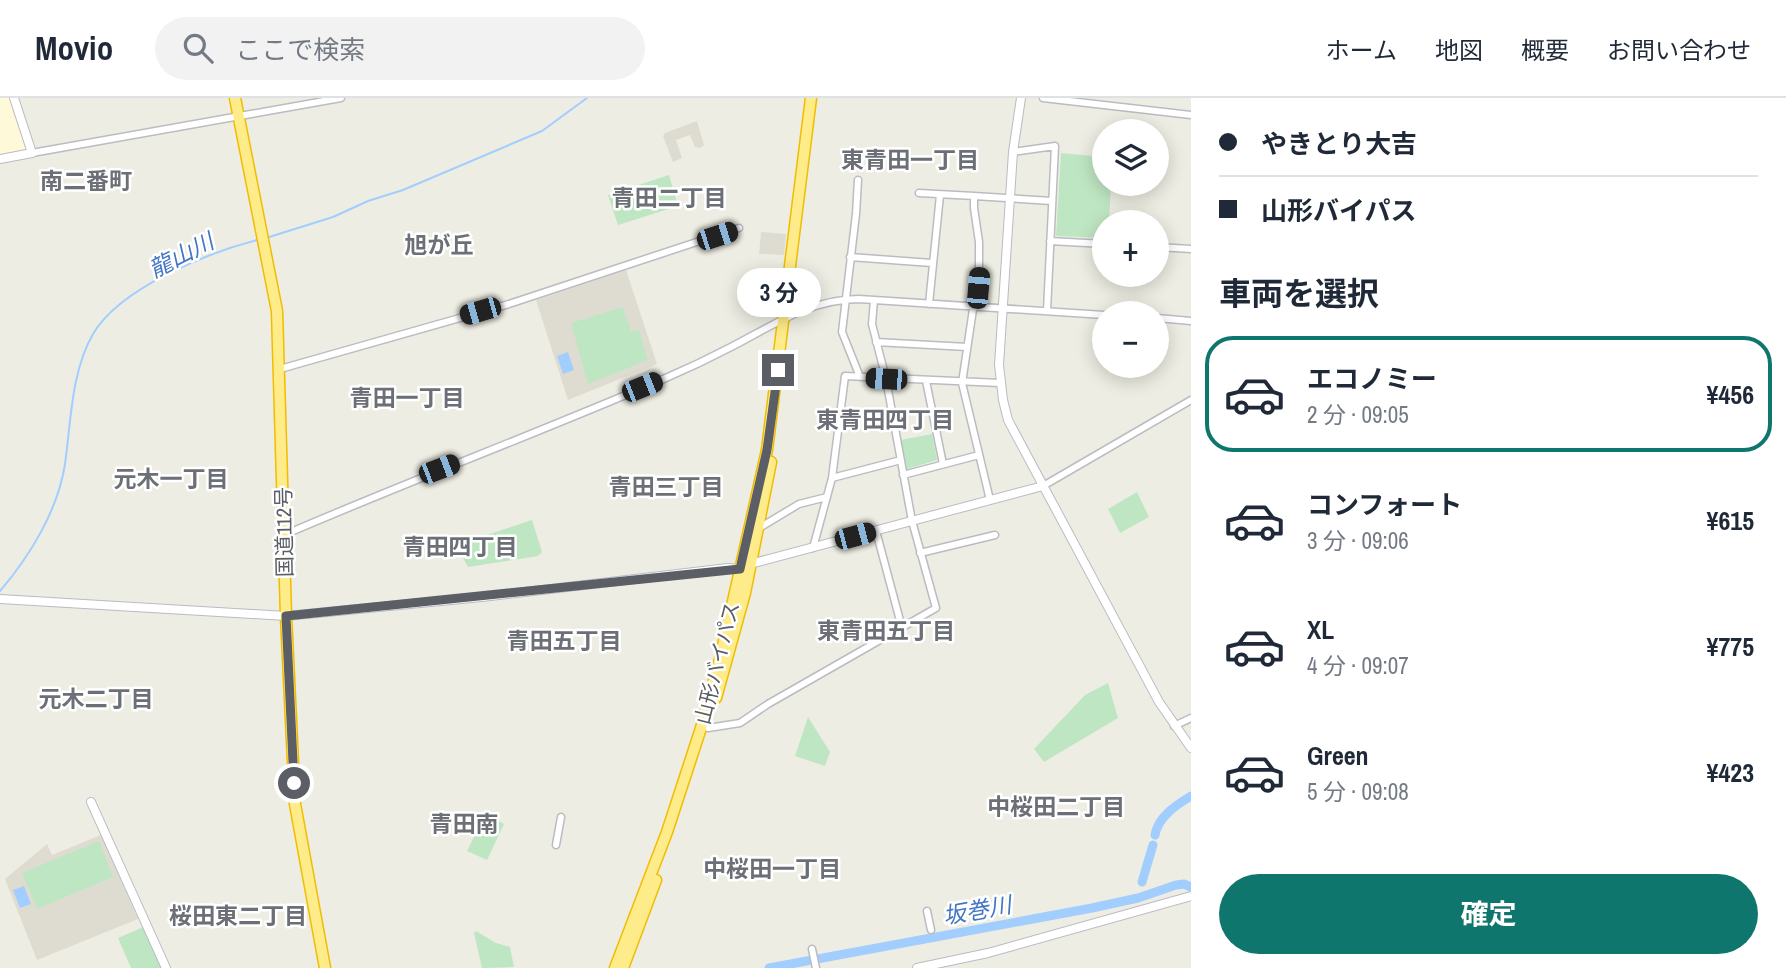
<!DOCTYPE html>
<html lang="ja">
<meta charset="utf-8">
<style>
:root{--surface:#fff;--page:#f2f2f3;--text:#1f2937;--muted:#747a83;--line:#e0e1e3;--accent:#0f766e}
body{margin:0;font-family:"Archivo Narrow","Noto Sans JP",sans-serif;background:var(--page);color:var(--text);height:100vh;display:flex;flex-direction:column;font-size:26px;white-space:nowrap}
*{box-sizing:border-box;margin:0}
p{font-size:23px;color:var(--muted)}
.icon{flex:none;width:38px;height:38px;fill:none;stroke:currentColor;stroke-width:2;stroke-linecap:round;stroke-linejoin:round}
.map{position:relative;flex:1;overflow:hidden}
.drawer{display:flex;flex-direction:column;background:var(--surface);width:595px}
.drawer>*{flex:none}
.guide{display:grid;align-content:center;height:154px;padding:0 28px;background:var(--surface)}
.buttons{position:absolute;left:1092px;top:21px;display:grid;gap:14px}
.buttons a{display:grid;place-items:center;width:77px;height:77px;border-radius:50%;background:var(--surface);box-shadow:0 4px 18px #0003;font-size:35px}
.end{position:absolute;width:32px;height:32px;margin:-16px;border:9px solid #5b5e64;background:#fff;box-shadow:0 0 0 4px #fff}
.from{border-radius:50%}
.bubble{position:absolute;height:49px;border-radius:24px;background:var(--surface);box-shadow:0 4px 18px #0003;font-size:23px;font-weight:700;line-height:49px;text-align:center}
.car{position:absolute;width:21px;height:42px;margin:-21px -10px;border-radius:9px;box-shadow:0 0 5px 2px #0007;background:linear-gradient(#222 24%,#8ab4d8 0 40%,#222 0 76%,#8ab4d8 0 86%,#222 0)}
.guide b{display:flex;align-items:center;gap:24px;height:66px;font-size:26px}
.guide b+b{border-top:2px solid var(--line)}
.guide i{width:18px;height:18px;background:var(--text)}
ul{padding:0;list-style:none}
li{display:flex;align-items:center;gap:21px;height:116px;margin:0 14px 10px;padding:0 14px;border:4px solid transparent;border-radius:28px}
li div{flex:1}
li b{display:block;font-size:26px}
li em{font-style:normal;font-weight:700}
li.active{border-color:var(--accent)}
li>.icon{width:63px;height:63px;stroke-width:1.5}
h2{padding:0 28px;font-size:32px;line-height:84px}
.cta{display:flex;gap:14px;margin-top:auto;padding:14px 28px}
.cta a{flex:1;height:80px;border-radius:42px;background:var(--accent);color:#fff;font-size:28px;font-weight:700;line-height:80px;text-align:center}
header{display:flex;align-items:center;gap:42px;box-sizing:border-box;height:98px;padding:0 35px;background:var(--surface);border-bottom:2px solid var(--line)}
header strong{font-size:33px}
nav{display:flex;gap:38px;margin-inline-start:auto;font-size:24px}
.search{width:490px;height:63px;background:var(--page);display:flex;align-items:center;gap:18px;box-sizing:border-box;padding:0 24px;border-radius:38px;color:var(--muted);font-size:26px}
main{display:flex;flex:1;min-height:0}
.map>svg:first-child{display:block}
</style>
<header>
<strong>Movio</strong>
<div class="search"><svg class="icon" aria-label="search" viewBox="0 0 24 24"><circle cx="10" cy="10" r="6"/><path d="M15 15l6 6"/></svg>ここで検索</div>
<nav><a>ホーム</a><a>地図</a><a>概要</a><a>お問い合わせ</a></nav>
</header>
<main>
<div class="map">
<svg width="1191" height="870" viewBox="0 0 1191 870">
<rect width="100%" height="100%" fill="#eeede3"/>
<!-- commercial -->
<path fill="#fef9d8" d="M 0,0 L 11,0 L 27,51 L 0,58 Z"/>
<!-- education -->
<path fill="#dedcd1" d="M 697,23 L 704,47 L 700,50 L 695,49 L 690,37 L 676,42 L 682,60 L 673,64 L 663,38 L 665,35 Z
M 761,134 L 786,136 L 784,157 L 759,156 Z
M 626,172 L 657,266 L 568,302 L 536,202 Z
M 101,737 L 138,821 L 37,862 L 5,781 L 47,746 L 52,757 Z"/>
<!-- green -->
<path fill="#bfe6c3" d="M 1061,55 L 1104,59 L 1104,86 L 1111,86 L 1109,124 L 1104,124 L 1104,140 L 1056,138 Z
M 669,77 L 678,108 L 618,127 L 608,97 Z
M 623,209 L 631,234 L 639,232 L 648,262 L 588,286 L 571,225 Z
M 932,336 L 937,362 L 907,371 L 901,342 Z
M 1137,394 L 1149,419 L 1120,435 L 1108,411 Z
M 532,422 L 542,454 L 538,458 L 468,469 L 456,447 Z
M 1108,585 L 1118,620 L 1044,664 L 1034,651 L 1085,597 Z
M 808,619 L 830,654 L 825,668 L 795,658 Z
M 485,716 L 504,726 L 487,762 L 467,753 Z
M 99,743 L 113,779 L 37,811 L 22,775 Z
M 143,829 L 161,870 L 131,870 L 118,840 Z
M 476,833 L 496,845 L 510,849 L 514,869 L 482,870 L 474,835 Z"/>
<!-- water -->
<path fill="#a2ceff" d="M 568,254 L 574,272 L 563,276 L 557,258 Z
M 24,788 L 31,806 L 20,810 L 13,792 Z"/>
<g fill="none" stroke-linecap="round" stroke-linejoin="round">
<!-- stream -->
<path stroke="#a2ceff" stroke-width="2" d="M 266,140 L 333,119 L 368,103 L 403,92 L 542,33 L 587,0
M 0,493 C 30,458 58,412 65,366 C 71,324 71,274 93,236 C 120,190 207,155 257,142"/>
<!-- river -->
<path stroke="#a2ceff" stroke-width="9" d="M 1155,737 C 1158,719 1176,707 1191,698
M 1142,784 L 1153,747
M 769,870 L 1092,810 L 1138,800 L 1176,787 L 1184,786 L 1191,789"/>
<defs>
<path id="street" d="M 1043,0 L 1191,17
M 1013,54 L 1055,48 L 1047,213
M 32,55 L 341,0
M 858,82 L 856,116 L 842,234 L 860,279
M 919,95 L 974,98
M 1050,143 L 1104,146
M 1157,149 L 1191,151
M 850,159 L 932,165
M 929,206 L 940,97
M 1157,220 L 1191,223
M 876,244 L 967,249
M 280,271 L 509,206 L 739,130
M 926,283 L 943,366
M 903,377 L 979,357
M 832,380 L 901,362
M 1043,388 L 1191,302
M 990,402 L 962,285 L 979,171 L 979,144 L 974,110 L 974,98 L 1052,103
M 759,430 L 799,406 L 827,399
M 876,433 L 902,530
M 284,437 C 411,382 541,334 668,279 C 689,270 710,260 731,249 C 772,228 810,201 859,201 L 1104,217
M 813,450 L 832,380 L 845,278 L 1000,285
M 920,455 L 995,437
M 1174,628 L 1191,620
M 708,630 L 740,625 L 768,606 L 936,510 L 912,423 L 886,281 L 872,226 L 874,202
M 556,747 L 561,719
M 927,813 L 931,832
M 812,851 L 816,870"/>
<path id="secondary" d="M 1021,0 L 1013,54 L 999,267 L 1003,302 L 1008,322 L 1159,604 L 1191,650
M 0,61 L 32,55 L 14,0
M 0,501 L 286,518 L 482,499 L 728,470 L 740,471 L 750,466 L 1043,388
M 91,704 L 166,870
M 917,870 L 988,855 L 1191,798"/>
<path id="highway" d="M 235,0 L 277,213 L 286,518 L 295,706 L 325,870
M 716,600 L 745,495 L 771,364
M 615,870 L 667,734 L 701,630 L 720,561 L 767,352 L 811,0
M 623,870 L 656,782"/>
</defs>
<!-- street casing -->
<use href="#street" stroke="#bbbcc2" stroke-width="9"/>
<!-- secondary casing -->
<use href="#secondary" stroke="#b9bbc2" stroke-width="10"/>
<!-- highway casing -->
<use href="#highway" stroke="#f1bd00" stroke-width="13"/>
<!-- street -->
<use href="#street" stroke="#fff" stroke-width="6"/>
<!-- secondary -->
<use href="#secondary" stroke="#fff" stroke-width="8"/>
<!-- highway -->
<use href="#highway" stroke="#feeb8a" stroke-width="10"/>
</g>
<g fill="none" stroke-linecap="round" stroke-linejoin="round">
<!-- route -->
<path stroke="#5b5e64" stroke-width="9" d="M 294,685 L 286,518 L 740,471 L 767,352 L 778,272"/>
</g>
<g text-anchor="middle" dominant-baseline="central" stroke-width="5" stroke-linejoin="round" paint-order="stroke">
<!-- street labels -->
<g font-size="21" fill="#5b5e64" stroke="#fff">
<text transform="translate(284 434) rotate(-91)">国道112号</text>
<text transform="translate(717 565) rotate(-76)">山形バイパス</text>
</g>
<!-- neighbourhood labels -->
<g font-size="23" font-weight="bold" fill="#6c7076" stroke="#fff">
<text x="910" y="61">東青田一丁目</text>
<text x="86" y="82">南二番町</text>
<text x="669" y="99">青田二丁目</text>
<text x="439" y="146">旭が丘</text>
<text x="407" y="299">青田一丁目</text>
<text x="885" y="321">東青田四丁目</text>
<text x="171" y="380">元木一丁目</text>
<text x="666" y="388">青田三丁目</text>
<text x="460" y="448">青田四丁目</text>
<text x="886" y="532">東青田五丁目</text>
<text x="564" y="542">青田五丁目</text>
<text x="96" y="600">元木二丁目</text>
<text x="1056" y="708">中桜田二丁目</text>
<text x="464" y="725">青田南</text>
<text x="772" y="770">中桜田一丁目</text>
<text x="238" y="817">桜田東二丁目</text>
</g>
<!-- water labels -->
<g font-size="23" font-style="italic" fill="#4376c4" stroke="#fff">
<text transform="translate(181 157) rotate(-27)">龍山川</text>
<text transform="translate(977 812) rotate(-10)">坂巻川</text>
</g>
</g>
</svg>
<div class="buttons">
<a><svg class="icon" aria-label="layers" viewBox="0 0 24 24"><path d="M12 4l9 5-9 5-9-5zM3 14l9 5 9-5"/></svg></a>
<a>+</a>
<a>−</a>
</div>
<i class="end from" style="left:294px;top:685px"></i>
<i class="end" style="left:778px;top:272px"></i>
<div class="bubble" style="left:737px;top:170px;width:84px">3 分</div>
<i class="car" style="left:717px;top:138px;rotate:72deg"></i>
<i class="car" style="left:978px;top:190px;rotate:5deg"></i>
<i class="car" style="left:480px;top:213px;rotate:254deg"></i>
<i class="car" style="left:886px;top:281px;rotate:273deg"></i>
<i class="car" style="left:642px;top:289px;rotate:68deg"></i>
<i class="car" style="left:439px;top:371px;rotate:69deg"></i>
<i class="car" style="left:855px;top:438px;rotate:75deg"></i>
</div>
<section class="drawer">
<div class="guide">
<b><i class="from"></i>やきとり大吉</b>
<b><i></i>山形バイパス</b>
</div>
<h2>車両を選択</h2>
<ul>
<li class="active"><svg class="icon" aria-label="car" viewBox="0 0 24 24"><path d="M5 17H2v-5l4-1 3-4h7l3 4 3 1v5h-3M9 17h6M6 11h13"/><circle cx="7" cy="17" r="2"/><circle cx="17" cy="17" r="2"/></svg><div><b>エコノミー</b><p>2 分 · 09:05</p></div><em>¥456</em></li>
<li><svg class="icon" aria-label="car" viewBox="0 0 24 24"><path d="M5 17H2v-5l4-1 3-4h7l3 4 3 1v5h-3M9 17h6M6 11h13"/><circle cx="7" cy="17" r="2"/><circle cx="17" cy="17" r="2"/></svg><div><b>コンフォート</b><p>3 分 · 09:06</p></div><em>¥615</em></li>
<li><svg class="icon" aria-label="car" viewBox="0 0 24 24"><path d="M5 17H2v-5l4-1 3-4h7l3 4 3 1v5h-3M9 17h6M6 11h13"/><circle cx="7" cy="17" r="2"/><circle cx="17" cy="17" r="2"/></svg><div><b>XL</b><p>4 分 · 09:07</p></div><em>¥775</em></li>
<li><svg class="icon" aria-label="car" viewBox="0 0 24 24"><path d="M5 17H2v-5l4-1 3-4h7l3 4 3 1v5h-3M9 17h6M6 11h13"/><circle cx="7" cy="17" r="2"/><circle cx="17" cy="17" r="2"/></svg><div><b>Green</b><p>5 分 · 09:08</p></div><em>¥423</em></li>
</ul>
<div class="cta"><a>確定</a></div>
</section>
</main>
